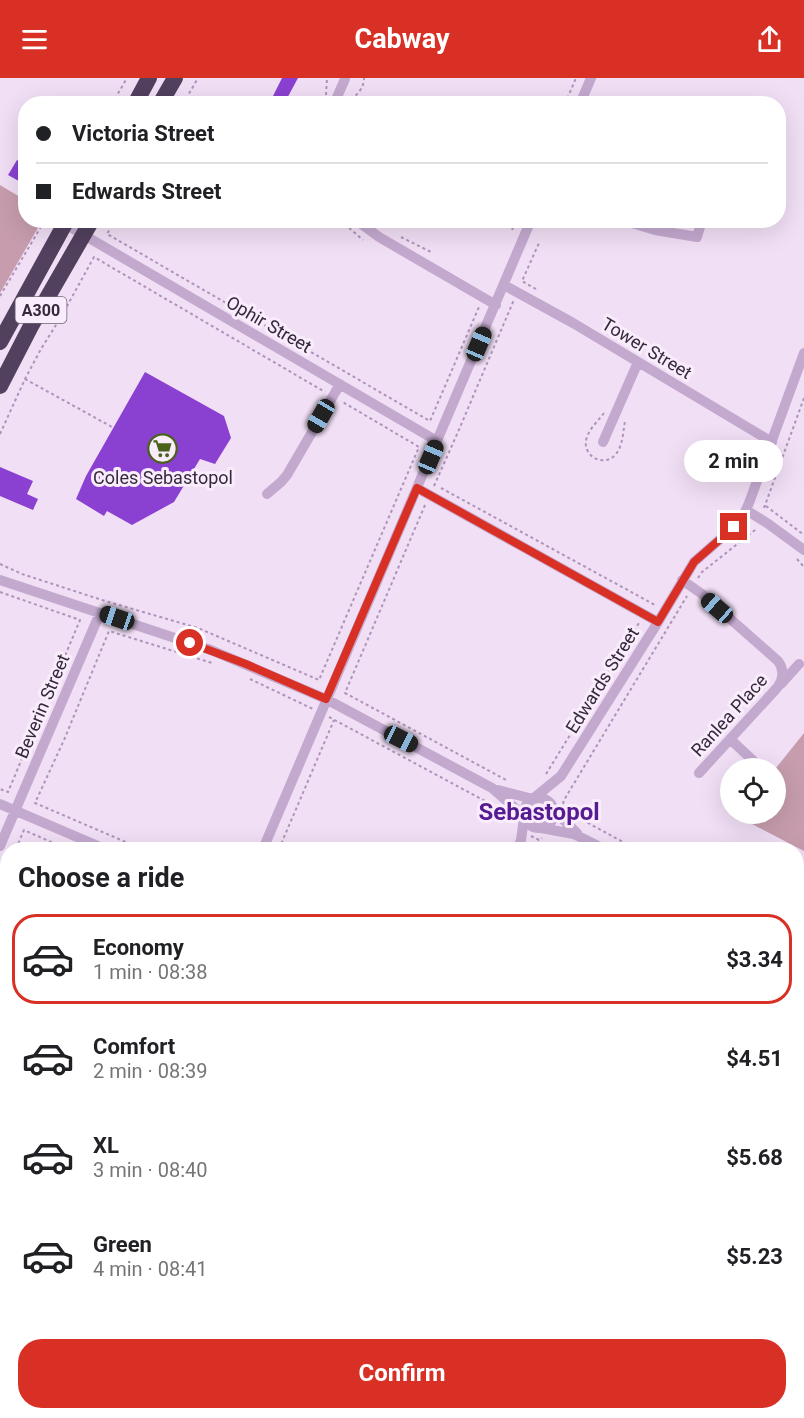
<!DOCTYPE html>
<meta charset="utf-8">
<style>
:root{--surface:#fff;--page:#f2f2f2;--text:#202124;--muted:#757577;--line:#e0e0e0;--accent:#d93025}
body{margin:0;font-family:Roboto,sans-serif;background:var(--page);color:var(--text);height:100vh;display:flex;flex-direction:column;font-size:22px;white-space:nowrap}
*{box-sizing:border-box;margin:0}
p{font-size:20px;color:var(--muted)}
.icon{flex:none;width:33px;height:33px;fill:none;stroke:currentColor;stroke-width:2;stroke-linecap:round;stroke-linejoin:round}
.map{position:relative;flex:1;overflow:hidden}
.details{position:absolute;left:0px;top:764px;width:804px;height:578px;display:flex;flex-direction:column;background:var(--surface);border-radius:24px 24px 0 0;box-shadow:0 6px 24px #0002}
.details>*{flex:none}
.hud{position:absolute;left:18px;top:18px;width:768px;height:132px;border-radius:24px;box-shadow:0 6px 24px #0002;display:grid;align-content:center;height:132px;padding:0 18px;background:var(--surface)}
.tools{position:absolute;left:720px;top:680px;display:grid;gap:12px}
.tools a{display:grid;place-items:center;width:66px;height:66px;border-radius:50%;background:var(--surface);box-shadow:0 6px 24px #0002;font-size:30px}
.end{position:absolute;width:27px;height:27px;margin:-14px;border:8px solid #d93025;background:#fff;box-shadow:0 0 0 3px #fff}
.from{border-radius:50%}
.bubble{position:absolute;height:42px;border-radius:21px;background:var(--surface);box-shadow:0 6px 24px #0002;font-size:20px;font-weight:700;line-height:42px;text-align:center}
.car{position:absolute;width:18px;height:36px;margin:-18px -9px;border-radius:8px;box-shadow:0 0 4px 2px #0007;background:linear-gradient(#222 24%,#8ab4d8 0 40%,#222 0 76%,#8ab4d8 0 86%,#222 0)}
.hud b{display:flex;align-items:center;gap:21px;height:57px;font-size:22px}
.hud b+b{border-top:2px solid var(--line)}
.hud i{width:15px;height:15px;background:var(--text)}
ul{padding:0;list-style:none}
li{display:flex;align-items:center;gap:18px;height:90px;margin:0 12px 9px;padding:0 6px;border:3px solid transparent;border-radius:24px}
li div{flex:1}
li b{display:block;font-size:22px}
li em{font-style:normal;font-weight:700}
li.current{border-color:var(--accent)}
li>.icon{width:54px;height:54px;stroke-width:1.5}
h2{padding:0 18px;font-size:27px;line-height:72px}
.action{display:flex;gap:12px;margin-top:auto;padding:12px 18px}
.action a{flex:1;height:69px;border-radius:24px;background:var(--accent);color:#fff;font-size:24px;font-weight:700;line-height:69px;text-align:center}
header{display:flex;justify-content:space-between;align-items:center;height:78px;padding:0 18px;background:var(--accent);color:#fff;font-size:27px;font-weight:700}
.map>svg:first-child{display:block}
</style>
<header><svg class="icon" aria-label="menu" viewBox="0 0 24 24"><path d="M4 6h16M4 12h16M4 18h16"/></svg>Cabway<svg class="icon" aria-label="share" viewBox="0 0 24 24"><path d="M12 15V3M7 8l5-5 5 5M5 13v7h14v-7"/></svg></header>
<div class="map">
<svg width="804" height="1340" viewBox="0 0 804 1340">
<rect width="100%" height="100%" fill="#f1dff5"/>
<!-- green -->
<path fill="#c79dae" d="M 0,107 L 25,122 L 26,142 L 42,143 L 0,215 Z
M 804,655 L 804,773 L 731,735 L 776,735 L 776,690 Z"/>
<!-- building -->
<path fill="#8a41d1" d="M 282,0 L 298,0 L 284,26 L 269,26 Z
M 17,82 L 26,87 L 26,107 L 8,97 Z
M 145,294 L 224,338 L 231,360 L 215,386 L 200,381 L 174,424 L 132,447 L 107,433 L 104,438 L 76,421 L 86,398 Z
M 0,389 L 33,403 L 27,416 L 38,421 L 33,432 L 0,418 Z"/>
<g fill="none" stroke-linecap="round" stroke-linejoin="round">
<!-- path -->
<path stroke="#af93bb" stroke-width="2" stroke-dasharray="3 3" stroke-linecap="butt" d="M 326,17 L 327,0
M 112,26 L 127,0
M 183,26 L 198,0
M 347,26 C 355,18 364,12 364,0
M 565,26 L 576,0
M 115,142 L 107,156 L 430,343 L 479,229
M 340,142 L 363,162
M 512,152 L 516,142
M 401,159 L 433,175
M 536,211 L 522,203 L 539,165
M 0,218 L 45,142
M 25,301 L 112,349
M 604,335 C 598,343 590,350 587,359 C 580,377 604,391 616,376 C 623,367 623,354 625,343
M 0,356 L 25,301 L 41,271 L 61,239 L 94,179 L 325,314
M 434,408 L 458,354 L 513,224 L 514,224
M 441,410 L 655,527
M 425,427 L 345,615 L 508,703
M 766,428 L 804,457
M 764,430 L 804,320
M 797,481 L 804,489
M 0,486 L 22,496 L 102,522 L 198,550 L 319,602 L 419,369 L 341,323
M 698,500 L 702,494 L 755,452 L 756,449
M 0,514 L 80,542 L 8,714 L 0,711
M 250,601 L 313,631
M 329,639 L 498,730
M 546,696 L 639,545
M 563,726 L 564,722 L 687,518
M 577,739 L 636,771
M 531,758 L 539,762 L 542,760
M 563,765 L 575,771
M 16,771 L 24,752 L 67,771
M 142,771 L 35,725 L 64,662 L 109,553 L 212,585
M 279,771 L 334,642
M 0,809 L 8,791
M 796,857 L 804,861
M 796,890 L 804,894
M 796,938 L 804,921
M 796,1016 L 804,999
M 796,1051 L 804,1054
M 796,1082 L 804,1086
M 321,1334 L 336,1340
M 2,1340 L 8,1328
M 35,1340 L 37,1334
M 625,1340 L 628,1334
M 660,1340 L 663,1334"/>
<!-- minor -->
<path stroke="#c4a9cf" stroke-width="10" d="M 334,26 L 345,1
M 580,26 L 591,0
M 356,142 L 379,159 L 496,227
M 622,142 L 655,152 L 697,159 L 702,142
M 65,146 L 437,363
M 504,207 L 573,245 L 772,364
M 603,364 L 638,284
M 417,410 L 658,544
M 267,416 L 281,404 L 287,397 L 340,306
M 746,432 L 767,445 L 804,472
M 0,502 L 211,572 L 326,621 L 492,710 L 524,738
M 682,502 L 702,516 L 778,583 C 785,592 783,603 776,611 L 699,695
M 781,606 L 799,586
M 730,661 L 761,690
M 498,712 L 533,721
M 534,720 L 561,698 L 658,544 L 694,484 L 734,449 L 743,438 L 749,425 L 804,275
M524 735a15 15 0 1 1 30 0a15 15 0 1 1-30 0Z
M 0,726 L 105,771
M 553,732 L 577,755
M 541,750 L 574,756 L 604,771
M 0,768 L 100,535
M 263,771 L 531,142
M 517,771 L 521,762 L 524,740
M 796,875 L 804,879
M 796,977 L 804,960
M 0,996 L 8,999
M 796,1066 L 804,1069
M 0,1098 L 8,1081
M 0,1175 L 8,1179
M 356,1334 L 371,1340
M 19,1340 L 21,1334
M 396,1340 L 400,1334
M 642,1340 L 644,1334"/>
<!-- highway -->
<path stroke="#51405e" stroke-width="16" d="M 135,26 L 149,0
M 160,26 L 175,0
M 0,264 L 67,142
M 0,308 L 31,248 L 92,142"/>
</g>
<g fill="none" stroke-linecap="round" stroke-linejoin="round">
<!-- route -->
<path stroke="#d93025" stroke-width="8" d="M 190,565 L 246,586 L 326,621 L 417,410 L 658,544 L 694,484 L 734,449"/>
</g>
<!-- icons -->
<defs>
<symbol id="supermarket-ring" viewBox="-11 -11 22 22"><circle r="9.5" fill="#f9edfc" stroke="#4b621a" stroke-width="1.5"/><path d="M-6-5.5h2.5l.6 2H6L4.5 2H-2.5L-4.4-4H-6ZM-1.5 3.2a1.3 1.3 0 1 0 .1 0ZM3 3.2a1.3 1.3 0 1 0 .1 0Z" fill="#4b621a"/></symbol>
</defs>
<g fill-rule="evenodd">
<use href="#supermarket-ring" x="146" y="354" width="33" height="33"/>
</g>
<g text-anchor="middle" dominant-baseline="central" stroke-width="6" stroke-linejoin="round" paint-order="stroke">
<!-- shield labels -->
<rect fill="#f9edfc" stroke="#6f6476" stroke-width="1.5" x="15.5" y="219" width="51" height="26" rx="4.5"/>
<g font-size="16" font-weight="bold" fill="#342a3c">
<text x="41" y="232">A300</text>
</g>
<!-- street labels -->
<g font-size="18" fill="#342a3c" stroke="#f9edfc">
<text transform="translate(269 246) rotate(30)">Ophir Street</text>
<text transform="translate(647 270) rotate(31)">Tower Street</text>
<text transform="translate(602 602) rotate(-58)">Edwards Street</text>
<text transform="translate(42 628) rotate(-67)">Beverin Street</text>
<text transform="translate(729 637) rotate(-48)">Ranlea Place</text>
</g>
<!-- poi labels -->
<g font-size="18" fill="#342a3c" stroke="#f9edfc">
<text x="163" y="399">Coles Sebastopol</text>
</g>
<!-- district labels -->
<g font-size="24" font-weight="bold" fill="#561a93" stroke="#f9edfc">
<text x="539" y="734">Sebastopol</text>
</g>
</g>
</svg>
<div class="tools">
<a><svg class="icon" aria-label="locate" viewBox="0 0 24 24"><circle cx="12" cy="12" r="6"/><path d="M12 2v4M12 18v4M2 12h4M18 12h4"/></svg></a>
</div>
<i class="end from" style="left:190px;top:565px"></i>
<i class="end" style="left:734px;top:449px"></i>
<div class="bubble" style="left:684px;top:362px;width:99px">2 min</div>
<i class="car" style="left:479px;top:266px;rotate:23deg"></i>
<i class="car" style="left:321px;top:338px;rotate:210deg"></i>
<i class="car" style="left:431px;top:379px;rotate:23deg"></i>
<i class="car" style="left:717px;top:530px;rotate:311deg"></i>
<i class="car" style="left:117px;top:540px;rotate:289deg"></i>
<i class="car" style="left:401px;top:661px;rotate:117deg"></i>
<div class="hud">
<b><i class="from"></i>Victoria Street</b>
<b><i></i>Edwards Street</b>
</div>
<section class="details">
<h2>Choose a ride</h2>
<ul>
<li class="current"><svg class="icon" aria-label="car" viewBox="0 0 24 24"><path d="M5 17H2v-5l4-1 3-4h7l3 4 3 1v5h-3M9 17h6M6 11h13"/><circle cx="7" cy="17" r="2"/><circle cx="17" cy="17" r="2"/></svg><div><b>Economy</b><p>1 min · 08:38</p></div><em>$3.34</em></li>
<li><svg class="icon" aria-label="car" viewBox="0 0 24 24"><path d="M5 17H2v-5l4-1 3-4h7l3 4 3 1v5h-3M9 17h6M6 11h13"/><circle cx="7" cy="17" r="2"/><circle cx="17" cy="17" r="2"/></svg><div><b>Comfort</b><p>2 min · 08:39</p></div><em>$4.51</em></li>
<li><svg class="icon" aria-label="car" viewBox="0 0 24 24"><path d="M5 17H2v-5l4-1 3-4h7l3 4 3 1v5h-3M9 17h6M6 11h13"/><circle cx="7" cy="17" r="2"/><circle cx="17" cy="17" r="2"/></svg><div><b>XL</b><p>3 min · 08:40</p></div><em>$5.68</em></li>
<li><svg class="icon" aria-label="car" viewBox="0 0 24 24"><path d="M5 17H2v-5l4-1 3-4h7l3 4 3 1v5h-3M9 17h6M6 11h13"/><circle cx="7" cy="17" r="2"/><circle cx="17" cy="17" r="2"/></svg><div><b>Green</b><p>4 min · 08:41</p></div><em>$5.23</em></li>
</ul>
<div class="action"><a>Confirm</a></div>
</section>
</div>
